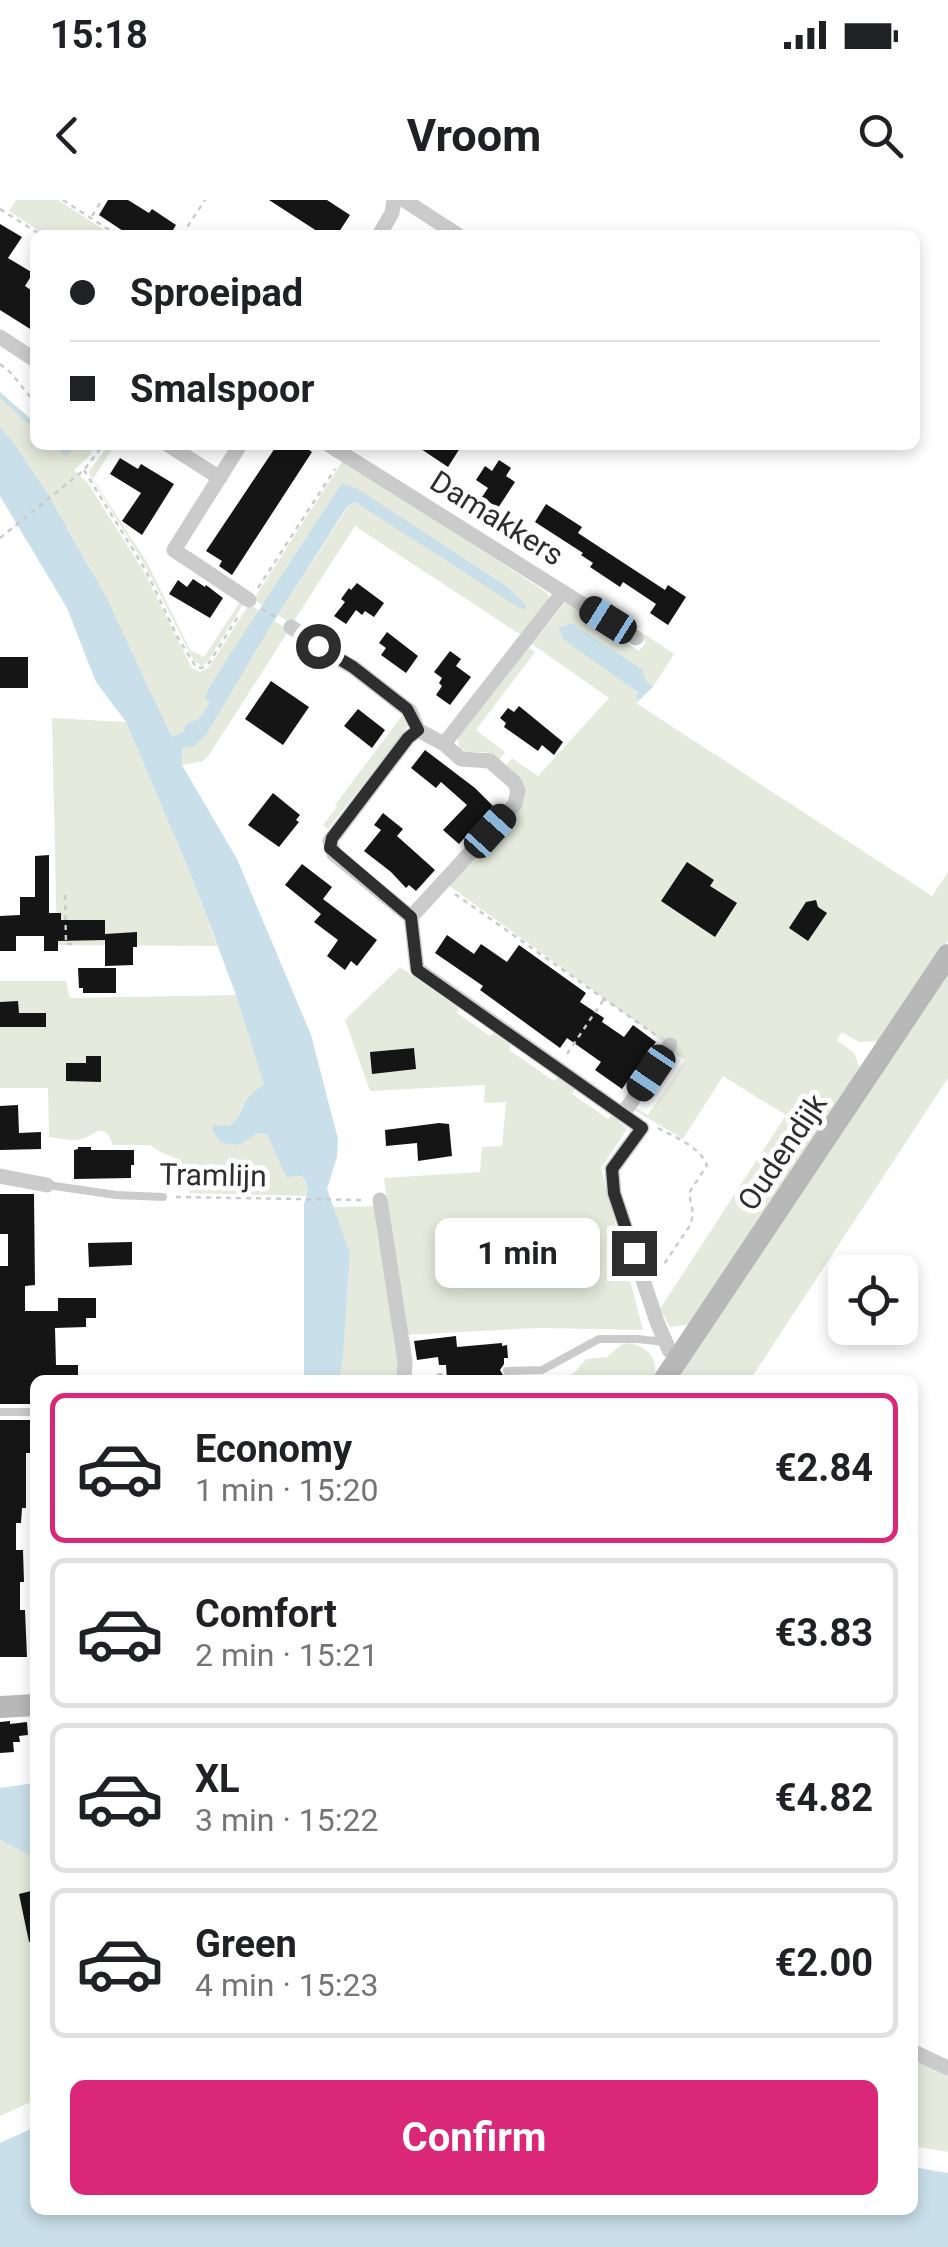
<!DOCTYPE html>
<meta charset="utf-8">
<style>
:root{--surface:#fff;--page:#f2f2f2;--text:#202124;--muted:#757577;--line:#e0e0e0;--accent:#db2777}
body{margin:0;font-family:Roboto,sans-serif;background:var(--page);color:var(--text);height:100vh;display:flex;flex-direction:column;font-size:38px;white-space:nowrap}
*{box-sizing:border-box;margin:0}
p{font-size:32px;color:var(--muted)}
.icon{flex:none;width:55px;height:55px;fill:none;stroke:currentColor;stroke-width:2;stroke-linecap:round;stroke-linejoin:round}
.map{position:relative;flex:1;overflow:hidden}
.drawer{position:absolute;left:30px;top:1175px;width:888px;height:840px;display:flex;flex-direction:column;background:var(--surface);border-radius:15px;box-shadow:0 5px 15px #0003}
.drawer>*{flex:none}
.hud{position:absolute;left:30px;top:30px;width:890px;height:220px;border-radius:15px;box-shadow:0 5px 15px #0003;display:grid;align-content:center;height:220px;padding:0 40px;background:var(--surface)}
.controls{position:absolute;left:828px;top:1055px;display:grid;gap:20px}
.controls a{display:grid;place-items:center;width:90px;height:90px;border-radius:15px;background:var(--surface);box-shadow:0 5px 15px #0003;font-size:50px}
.end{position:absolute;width:45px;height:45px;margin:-22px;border:12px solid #2e2e2e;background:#fff;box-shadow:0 0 0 5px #fff}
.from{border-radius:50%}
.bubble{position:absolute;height:70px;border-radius:15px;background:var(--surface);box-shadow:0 5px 15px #0003;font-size:32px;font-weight:700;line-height:70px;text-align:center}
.car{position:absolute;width:30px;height:60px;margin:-30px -15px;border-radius:12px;box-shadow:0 0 8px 2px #0007;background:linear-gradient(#222 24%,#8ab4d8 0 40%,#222 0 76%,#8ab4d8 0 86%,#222 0)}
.hud b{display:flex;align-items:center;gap:35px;height:95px;font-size:38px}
.hud b+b{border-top:2px solid var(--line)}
.hud i{width:25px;height:25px;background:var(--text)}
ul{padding:18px 0 0;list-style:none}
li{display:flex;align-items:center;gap:30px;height:150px;margin:0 20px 15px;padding:0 20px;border:5px solid var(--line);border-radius:15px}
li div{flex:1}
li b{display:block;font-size:38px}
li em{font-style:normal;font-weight:700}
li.on{border-color:var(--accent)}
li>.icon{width:90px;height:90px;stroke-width:1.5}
.button{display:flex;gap:20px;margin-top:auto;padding:20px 40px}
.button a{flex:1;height:115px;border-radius:15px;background:var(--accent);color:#fff;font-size:40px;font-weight:700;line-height:115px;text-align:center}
.status{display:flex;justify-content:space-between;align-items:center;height:70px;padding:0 50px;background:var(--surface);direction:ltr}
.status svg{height:28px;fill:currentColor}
header{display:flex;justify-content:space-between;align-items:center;height:130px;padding:0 40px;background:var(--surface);font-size:45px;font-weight:700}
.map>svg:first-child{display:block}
</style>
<div class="status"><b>15:18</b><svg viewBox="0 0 49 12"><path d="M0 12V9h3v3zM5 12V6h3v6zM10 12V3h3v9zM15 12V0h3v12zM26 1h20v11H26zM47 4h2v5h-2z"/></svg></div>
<header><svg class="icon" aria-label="back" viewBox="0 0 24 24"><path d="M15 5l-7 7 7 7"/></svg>Vroom<svg class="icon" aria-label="search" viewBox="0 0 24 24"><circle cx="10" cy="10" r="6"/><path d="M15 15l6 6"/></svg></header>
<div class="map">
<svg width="948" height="2047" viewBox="0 0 948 2047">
<rect width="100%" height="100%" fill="#fff"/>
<!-- green -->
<path fill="#e5eadc" d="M 16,0 L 58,0 L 112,35 L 45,35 L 9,11 Z
M 0,197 L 35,228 L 35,245 L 96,245 L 89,256 L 74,270 L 87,282 L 144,372 L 192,468 L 200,472 L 209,467 L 248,406 L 251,405 L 260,411 L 211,484 L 210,503 L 198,519 L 186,524 L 184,531 L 172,537 C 140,469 109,402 72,336 C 50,298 29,260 0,227 Z
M 109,245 L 115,245 L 93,279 L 148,364 L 190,450 L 204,457 L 240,402 L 244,403 L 208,461 L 202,466 L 194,461 L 146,367 L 91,277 L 89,271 Z
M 343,260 L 546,392 L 549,397 L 548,400 L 521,435 L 355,326 L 292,424 L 278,415 L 348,307 L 355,302 L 524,409 L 341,284 L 263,406 L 254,399 Z
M 566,402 L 639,451 L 646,442 L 637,435 L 640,431 L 674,454 L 653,487 L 647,482 L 642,469 L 571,423 L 560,428 L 637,493 L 636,503 L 932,696 L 948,672 L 948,740 L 882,841 L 859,842 L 842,832 L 837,840 L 854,853 L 861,870 L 691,1124 L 670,1127 L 660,1109 L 786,915 L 723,876 L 683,939 L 634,910 L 636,908 L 648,915 L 685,860 L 670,850 L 671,847 L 448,685 L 516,610 L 506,566 L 512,558 L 538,576 L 609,498 L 532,444 Z
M 274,421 L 289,430 L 209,555 L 203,561 L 182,565 L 182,549 L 194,546 Z
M 529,448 L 535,452 L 476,530 L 505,552 L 499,560 L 485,552 L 467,552 L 459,548 L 458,538 Z
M 404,513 L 409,525 L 328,629 L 323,625 L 337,607 L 335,605 Z
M 52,518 L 126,522 L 193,680 L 217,746 L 57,745 Z
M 400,767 L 459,808 L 457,813 L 490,836 L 494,833 L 511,845 L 509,850 L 554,881 L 558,877 L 575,889 L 572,894 L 608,919 L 612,915 L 627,929 L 601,968 L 643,1130 L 539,1128 L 405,1135 L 384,978 L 480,972 L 482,947 L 502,946 L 506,902 L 484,903 L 485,885 L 370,891 L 345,820 Z
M 948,769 L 948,878 L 750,1180 L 677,1180 Z
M 0,781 L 66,781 L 70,798 L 236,795 L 264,885 L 243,905 L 235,922 L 222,927 L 216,925 L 234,945 C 247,941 255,930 267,935 L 297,975 L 304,978 L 308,990 L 306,996 L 189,993 L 191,968 L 187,968 L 175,958 L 162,953 L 150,945 L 113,945 C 103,917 94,939 77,940 C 68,940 58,938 49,937 L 48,888 L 0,888 Z
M 378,1006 L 401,1166 L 397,1180 L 339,1180 L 343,1158 L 350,1054 L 333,1007 Z
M 626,1143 C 647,1145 661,1159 653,1180 L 564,1180 L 575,1172 L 586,1159 L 607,1157 L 621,1145 Z
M 0,1640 L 35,1658 L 35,1900 L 0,1916 Z
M 912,1857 L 948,1874 L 948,1952 L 913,1946 Z"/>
<!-- water -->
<path fill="#c9dfe9" d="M 0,227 L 14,243 L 48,294 L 106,397 L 172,537 L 184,531 L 186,524 L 198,519 L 210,503 L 205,498 L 211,484 L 341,284 L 356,288 L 508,387 L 527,406 L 524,410 L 518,407 L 355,302 L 347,307 L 267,432 L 206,535 L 194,546 L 182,549 L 182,565 L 237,659 L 311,835 L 338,939 L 337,957 L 327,989 L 350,1053 L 343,1158 L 339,1180 L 304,1180 L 304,1004 L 308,990 L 304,978 L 297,975 L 287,978 L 267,935 C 252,929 249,944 235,945 C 234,945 221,942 220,942 L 212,930 L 213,925 C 242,930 236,911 250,896 C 253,892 259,888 264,885 L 236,795 L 193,680 L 126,522 L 96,482 L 67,408 L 0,296 Z
M 571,423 L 642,469 L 647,482 L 653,487 L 636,503 L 637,492 L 563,439 L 559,428 Z
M 35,1583 L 35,1658 L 0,1640 L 0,1588 Z
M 35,1927 L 35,2010 L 912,2010 L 913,1967 L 948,1973 L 948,2047 L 0,2047 L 0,1943 Z"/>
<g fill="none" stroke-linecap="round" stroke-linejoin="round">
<!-- stream -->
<path stroke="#c9dfe9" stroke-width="5" d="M 0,195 L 35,226
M 57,245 L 66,253 L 72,245"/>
</g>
<!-- building -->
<path fill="#151515" d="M 108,0 L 128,0 L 149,13 L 152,9 L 176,25 L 170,35 L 129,35 L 99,15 Z
M 269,0 L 327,0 L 350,15 L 337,35 L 323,35 Z
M 0,24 L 22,37 L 8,58 L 33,73 L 25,86 L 35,93 L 35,132 L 0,110 Z
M 277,245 L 302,245 L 312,252 L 232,375 L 219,366 L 222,361 L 206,351 Z
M 415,245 L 462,245 L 448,267 Z
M 120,258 L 138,269 L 141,264 L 174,284 L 142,335 L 122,321 L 141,293 L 110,274 Z
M 499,260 L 511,268 L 506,276 L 515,282 L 498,308 L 482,297 L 488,288 L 476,280 L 485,266 L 492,271 Z
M 546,304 L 582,327 L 578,333 L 665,390 L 668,385 L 686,397 L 668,425 L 650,413 L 656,404 L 623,382 L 620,387 L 590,367 L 593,363 L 581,355 L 583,353 L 535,322 Z
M 193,379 L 205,387 L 206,385 L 223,398 L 210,418 L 169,394 L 178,380 L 187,387 Z
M 357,383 L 384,403 L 374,417 L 365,411 L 362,415 L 356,410 L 346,424 L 334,416 L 345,402 L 341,399 L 349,388 L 351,390 Z
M 387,432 L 418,456 L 406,473 L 381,455 L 386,448 L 379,443 Z
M 450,451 L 461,459 L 456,466 L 471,477 L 450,505 L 436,495 L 442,486 L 439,483 L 442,478 L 434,472 Z
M 0,457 L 28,457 L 28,488 L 0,488 Z
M 271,481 L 309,507 L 283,545 L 245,519 Z
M 519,506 L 563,542 L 554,555 L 542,545 L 538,551 L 504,527 L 506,523 L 500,518 L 508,508 L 514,512 Z
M 358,509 L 385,530 L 372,548 L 344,526 Z
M 425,550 L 475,588 L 493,606 L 459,644 L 443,630 L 467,605 L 441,582 L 436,588 L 411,568 Z
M 273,593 L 300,615 L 296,620 L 299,622 L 279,647 L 248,625 Z
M 383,613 L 403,629 L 397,636 L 435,670 L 416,691 L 409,685 L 406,688 L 391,672 L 364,651 L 381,630 L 374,625 Z
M 49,655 L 49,713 L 61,713 L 61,720 L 105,720 L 105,734 L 137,732 L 137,747 L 133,747 L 133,765 L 105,766 L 105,740 L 58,741 L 58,751 L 44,751 L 44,736 L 16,736 L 16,751 L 0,751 L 0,716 L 20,715 L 20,697 L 35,697 L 35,656 Z
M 687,662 L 714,680 L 710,686 L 737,703 L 715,737 L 661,701 Z
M 302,664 L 332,687 L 323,699 L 377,740 L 357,766 L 351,761 L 345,770 L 327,756 L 338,740 L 314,722 L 321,714 L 285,685 Z
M 816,700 L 818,707 L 827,713 L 808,741 L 789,728 L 806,702 Z
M 447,735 L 474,754 L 481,744 L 507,762 L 519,745 L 586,793 L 580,802 L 604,818 L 602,822 L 624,837 L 633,825 L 656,842 L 622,889 L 595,870 L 601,862 L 567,838 L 560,848 L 480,790 L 483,786 L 435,753 Z
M 78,768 L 116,768 L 116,793 L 83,793 L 83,788 L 79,788 Z
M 18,801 L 19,813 L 46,813 L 46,827 L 0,827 L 0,802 Z
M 414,848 L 416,869 L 372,874 L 370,852 Z
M 86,856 L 101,856 L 101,882 L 66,881 L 66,863 L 86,863 Z
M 18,905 L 19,933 L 41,932 L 41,949 L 0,950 L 0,906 Z
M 439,923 L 449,924 L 452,956 L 418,961 L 417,943 L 386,946 L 385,930 Z
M 78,947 L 91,947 L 91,950 L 134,950 L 134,965 L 131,965 L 131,978 L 74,979 L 74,950 L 78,949 Z
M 0,994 L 34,994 L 35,1085 L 25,1086 L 25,1111 L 58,1111 L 58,1098 L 96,1098 L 96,1118 L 86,1118 L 86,1127 L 55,1128 L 56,1165 L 78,1165 L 78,1179 L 35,1180 L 35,1204 L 0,1204 L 0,1066 L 8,1066 L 8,1034 L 0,1034 Z
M 132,1042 L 132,1065 L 89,1067 L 88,1043 Z
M 456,1136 L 457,1147 L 502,1143 L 502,1146 L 507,1145 L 508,1158 L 504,1158 L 504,1164 L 500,1170 L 506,1180 L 447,1180 L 446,1165 L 439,1165 L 438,1157 L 417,1160 L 414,1141 Z
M 0,1220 L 35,1220 L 35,1253 L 26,1253 L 26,1308 L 22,1308 L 21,1323 L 16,1323 L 16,1350 L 23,1350 L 24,1382 L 20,1382 L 20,1410 L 25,1410 L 27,1457 L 0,1457 Z
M 10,1521 L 10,1524 L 27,1522 L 28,1535 L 19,1536 L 20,1542 L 13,1542 L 14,1552 L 0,1553 L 0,1522 Z
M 31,1691 L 35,1709 L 35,1741 L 29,1742 L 19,1694 Z"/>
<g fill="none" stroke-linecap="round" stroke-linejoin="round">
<!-- path -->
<path stroke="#cbcbcb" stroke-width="2.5" stroke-dasharray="5 5" stroke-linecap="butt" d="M 63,0 L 117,35
M 0,9 L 41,35
M 92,16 L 102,0
M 182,35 L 205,0
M 0,164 L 12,174 L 35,203
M 84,270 L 146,371 L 177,436 L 196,467 L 202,468 L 209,463 L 239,415
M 0,338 L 84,270 L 103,245
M 258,388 L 335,269
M 262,409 L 277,418
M 455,694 L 657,836
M 65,695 L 66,744 L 75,744
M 567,854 L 604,799
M 658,928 C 676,938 699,946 707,965 L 689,993 L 693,1013 L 691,1024 L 658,1073
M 176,997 L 363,1000"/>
<!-- lane -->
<path stroke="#cbcbcb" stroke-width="8" d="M 48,985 L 116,995 L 163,997
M 507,1171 L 542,1170 L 599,1139 L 637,1139 L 665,1142
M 435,1180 L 440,1177
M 0,1212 L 35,1212"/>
<!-- street -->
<path stroke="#cbcbcb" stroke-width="15" d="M 404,0 L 458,35
M 379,35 L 392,13 L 394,0
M 0,137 L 35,160
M 168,245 L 220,278
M 240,245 L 174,350 L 249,400
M 329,245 L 636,438
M 291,427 L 338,459 L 353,467 L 407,509 L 410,511 L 418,530 L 444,544
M 418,530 L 408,538 L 330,641 L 334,654 L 411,717 L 515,604 L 518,590 L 515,583 L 490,561 L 461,559 L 444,544 L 563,392
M 411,717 L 417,769 L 642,928 L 612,969 L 614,993 L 657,1122 L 669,1150 L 679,1157
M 623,914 L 670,845
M 0,976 L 47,985
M 380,1000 L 405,1161 L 404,1180
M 912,1851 L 948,1868"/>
<!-- secondary -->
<path stroke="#b8b8b8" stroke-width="22" d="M 664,1180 L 948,755
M 0,1507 L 35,1505"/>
</g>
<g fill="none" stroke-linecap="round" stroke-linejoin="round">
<!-- route -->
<path stroke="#2e2e2e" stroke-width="12" d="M 318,446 L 353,467 L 407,509 L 418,530 L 408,538 L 332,638 L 330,648 L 411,717 L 417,770 L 642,928 L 612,969 L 614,993 L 634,1053"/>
</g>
<g text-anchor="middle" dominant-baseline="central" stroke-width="10" stroke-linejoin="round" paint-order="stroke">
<!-- street labels -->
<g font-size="30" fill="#2e2e2e" stroke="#fff">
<text transform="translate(497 318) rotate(32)">Damakkers</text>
<text transform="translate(782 952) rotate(-56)">Oudendijk</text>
<text transform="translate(213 975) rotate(1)">Tramlijn</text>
</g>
</g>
</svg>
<div class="controls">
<a><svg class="icon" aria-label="locate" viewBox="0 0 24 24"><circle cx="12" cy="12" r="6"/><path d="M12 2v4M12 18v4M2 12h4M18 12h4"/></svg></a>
</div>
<i class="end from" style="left:318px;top:446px"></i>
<i class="end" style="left:634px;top:1053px"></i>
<div class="bubble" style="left:435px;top:1018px;width:165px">1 min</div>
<i class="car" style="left:608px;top:420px;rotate:302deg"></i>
<i class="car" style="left:490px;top:631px;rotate:42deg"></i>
<i class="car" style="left:651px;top:873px;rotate:214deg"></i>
<div class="hud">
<b><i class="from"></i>Sproeipad</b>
<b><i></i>Smalspoor</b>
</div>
<section class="drawer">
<ul>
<li class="on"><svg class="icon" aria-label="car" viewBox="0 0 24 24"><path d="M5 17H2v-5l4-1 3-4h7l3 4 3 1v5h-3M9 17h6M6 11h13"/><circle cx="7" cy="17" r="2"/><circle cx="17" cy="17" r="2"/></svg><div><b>Economy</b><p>1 min · 15:20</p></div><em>€2.84</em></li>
<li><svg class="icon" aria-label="car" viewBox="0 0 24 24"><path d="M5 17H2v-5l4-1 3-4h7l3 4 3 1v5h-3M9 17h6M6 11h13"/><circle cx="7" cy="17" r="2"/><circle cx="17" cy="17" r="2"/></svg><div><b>Comfort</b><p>2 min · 15:21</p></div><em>€3.83</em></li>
<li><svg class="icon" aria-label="car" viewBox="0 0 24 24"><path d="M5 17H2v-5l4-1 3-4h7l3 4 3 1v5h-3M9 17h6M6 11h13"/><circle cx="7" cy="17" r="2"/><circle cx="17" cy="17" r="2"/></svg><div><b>XL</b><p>3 min · 15:22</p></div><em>€4.82</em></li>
<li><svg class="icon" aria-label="car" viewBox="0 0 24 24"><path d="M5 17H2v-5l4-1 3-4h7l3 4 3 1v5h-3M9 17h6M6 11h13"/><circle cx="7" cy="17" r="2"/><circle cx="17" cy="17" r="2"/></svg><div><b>Green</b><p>4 min · 15:23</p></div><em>€2.00</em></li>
</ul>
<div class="button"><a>Confirm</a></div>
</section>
</div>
